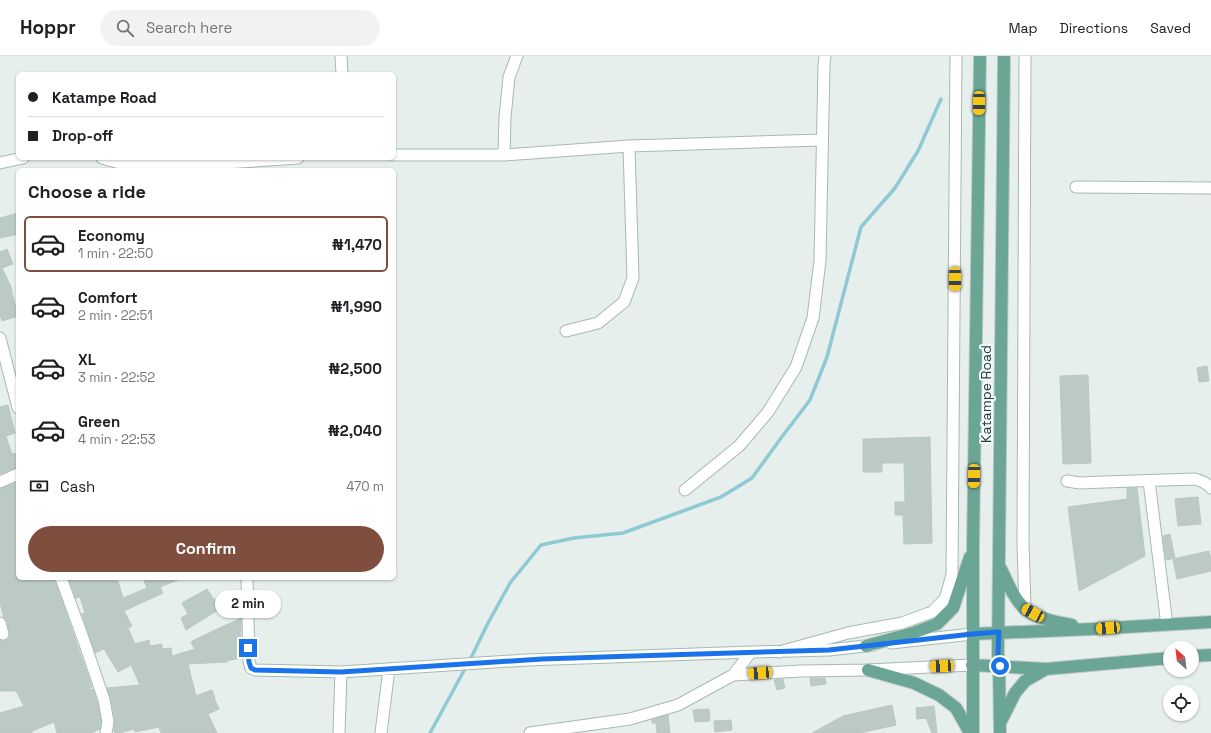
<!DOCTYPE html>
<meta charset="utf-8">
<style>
:root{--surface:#fff;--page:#f2f2f2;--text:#202124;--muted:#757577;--line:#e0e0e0;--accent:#7f4e3f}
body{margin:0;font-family:"Space Grotesk",sans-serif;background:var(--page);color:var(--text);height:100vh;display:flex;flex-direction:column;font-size:15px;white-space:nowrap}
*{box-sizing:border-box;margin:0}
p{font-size:13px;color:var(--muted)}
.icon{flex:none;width:22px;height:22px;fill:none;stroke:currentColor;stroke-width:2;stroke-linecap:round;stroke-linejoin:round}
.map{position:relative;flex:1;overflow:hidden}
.drawer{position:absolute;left:16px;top:112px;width:380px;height:412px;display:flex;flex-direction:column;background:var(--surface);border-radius:6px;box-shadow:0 1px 3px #0004}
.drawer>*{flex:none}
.guide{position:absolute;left:16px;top:16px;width:380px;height:88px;border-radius:6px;box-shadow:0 1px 3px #0004;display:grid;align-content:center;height:88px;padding:0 12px;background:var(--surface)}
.needle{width:26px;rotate:332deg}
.fabs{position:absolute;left:1163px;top:585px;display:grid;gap:8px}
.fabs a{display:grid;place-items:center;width:36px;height:36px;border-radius:50%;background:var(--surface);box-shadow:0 1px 3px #0004;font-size:20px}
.end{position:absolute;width:18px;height:18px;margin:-9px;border:5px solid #1a73e8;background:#fff;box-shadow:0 0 0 2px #fff}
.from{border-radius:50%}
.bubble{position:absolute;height:28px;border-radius:14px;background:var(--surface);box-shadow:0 1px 3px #0004;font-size:13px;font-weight:800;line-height:28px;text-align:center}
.car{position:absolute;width:12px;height:24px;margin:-12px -6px;border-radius:5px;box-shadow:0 0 3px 1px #0007;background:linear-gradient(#f5c518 24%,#345 0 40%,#f5c518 0 76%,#345 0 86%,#f5c518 0)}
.guide b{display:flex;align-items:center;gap:14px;height:38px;font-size:15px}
.guide b+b{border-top:1px solid var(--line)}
.guide i{width:10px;height:10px;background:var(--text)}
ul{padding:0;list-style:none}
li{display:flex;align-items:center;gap:12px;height:56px;margin:0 8px 6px;padding:0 4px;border:2px solid transparent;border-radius:6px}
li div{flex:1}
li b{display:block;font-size:15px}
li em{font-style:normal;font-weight:800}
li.current{border-color:var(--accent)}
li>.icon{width:36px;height:36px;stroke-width:1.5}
h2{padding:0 12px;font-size:18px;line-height:48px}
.pay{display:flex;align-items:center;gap:10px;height:44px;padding:0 12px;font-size:15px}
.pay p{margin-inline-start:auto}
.primary-button{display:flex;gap:8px;margin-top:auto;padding:8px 12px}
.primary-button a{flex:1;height:46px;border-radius:24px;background:var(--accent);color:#fff;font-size:16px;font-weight:800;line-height:46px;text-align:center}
header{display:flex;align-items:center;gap:24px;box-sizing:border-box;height:56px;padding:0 20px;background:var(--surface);border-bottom:1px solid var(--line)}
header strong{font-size:19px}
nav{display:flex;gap:22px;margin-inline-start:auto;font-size:14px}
.search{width:280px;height:36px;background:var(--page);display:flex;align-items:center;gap:10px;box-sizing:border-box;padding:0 14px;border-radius:22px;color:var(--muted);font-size:15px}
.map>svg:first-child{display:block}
</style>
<header>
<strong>Hoppr</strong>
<div class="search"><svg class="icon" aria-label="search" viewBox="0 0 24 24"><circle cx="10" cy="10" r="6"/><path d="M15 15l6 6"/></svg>Search here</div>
<nav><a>Map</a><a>Directions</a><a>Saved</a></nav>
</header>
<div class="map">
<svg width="1211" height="677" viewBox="0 0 1211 677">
<rect width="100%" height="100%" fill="#e6efeb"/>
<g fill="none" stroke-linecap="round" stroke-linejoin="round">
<!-- stream -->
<path stroke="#8ec9d4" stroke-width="3.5" d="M 469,606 L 488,567 L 510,527 L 541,489 L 574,482 L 623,477 L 721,441 L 752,422 L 781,382 L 810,344 L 827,301 L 861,171 L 895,132 L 918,95 L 941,43
M 430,677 L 466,611"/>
</g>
<!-- building -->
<path fill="#bbcac4" stroke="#b8c9c2" d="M 18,157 L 18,178 L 0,182 L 0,162 Z
M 7,193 L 13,208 L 2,212 L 12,233 L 11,233 L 18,260 L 2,265 L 0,259 L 0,196 Z
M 1207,310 L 1209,325 L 1199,326 L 1197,312 Z
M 1088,319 L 1091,407 L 1063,408 L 1060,320 Z
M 8,349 L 15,377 L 6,380 L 12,398 L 15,397 L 18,403 L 18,411 L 0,418 L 0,351 Z
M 930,381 L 932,487 L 904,488 L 903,459 L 895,459 L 895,446 L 905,446 L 904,407 L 882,407 L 882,416 L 863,416 L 863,383 Z
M 18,426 L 18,522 L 54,522 L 92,631 L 86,634 L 93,633 L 97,646 L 101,666 L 100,673 L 91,677 L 57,677 L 54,666 L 32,675 L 32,677 L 0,677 L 0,657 L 24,650 L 16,635 L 0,635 L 0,584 L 5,585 L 8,583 L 10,579 L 7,565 L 4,562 L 0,547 L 0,433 Z
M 1127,432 L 1137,432 L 1145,500 L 1079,535 L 1068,451 L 1127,443 Z
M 1198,441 L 1201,468 L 1178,470 L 1175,443 Z
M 1170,478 L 1175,502 L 1166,504 L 1163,480 Z
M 1209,495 L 1211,503 L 1211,515 L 1177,523 L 1173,503 Z
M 68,522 L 117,522 L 123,542 L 147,532 L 143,522 L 180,522 L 180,523 L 160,531 L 163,537 L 124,555 L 132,570 L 128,572 L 135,588 L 149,584 L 150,590 L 162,588 L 162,593 L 171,592 L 172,600 L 195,593 L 191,587 L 192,586 L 192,585 L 241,562 L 241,576 L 240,576 L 242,588 L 242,602 L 226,605 L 227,606 L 188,608 L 196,640 L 212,634 L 215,642 L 214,642 L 219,653 L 208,658 L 217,677 L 161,677 L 159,671 L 135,676 L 134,673 L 120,677 L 115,677 L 114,674 L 115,665 L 111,643 L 107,632 L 140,629 L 131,609 L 118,616 L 104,593 L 95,597 L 82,558 L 85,557 L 80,541 L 76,542 Z
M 207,533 L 214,544 L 218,542 L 223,551 L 186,574 L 181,562 L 188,558 L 182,547 Z
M 810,622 L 825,622 L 826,628 L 811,630 Z
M 783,623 L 785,632 L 777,634 L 774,624 Z
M 892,649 L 896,669 L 860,677 L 812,677 L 843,660 Z
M 934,650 L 937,677 L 932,677 L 926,662 L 917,663 L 916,652 Z
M 709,653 L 710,665 L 695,666 L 693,654 Z
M 668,659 L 670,677 L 657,677 L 656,667 L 652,667 L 652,664 Z
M 731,664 L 732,674 L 715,676 L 714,665 Z"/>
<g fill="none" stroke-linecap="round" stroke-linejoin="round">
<defs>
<path id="minor" d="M 341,0 L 342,18
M 394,99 L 504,99 L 629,90 L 822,84
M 504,99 L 505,61 L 509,21 L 517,0
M 102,102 L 123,108 L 211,108 L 298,102
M 0,107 L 23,102
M 1076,131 L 1211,132
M 566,275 L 598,267 L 624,246 L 633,222 L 629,90
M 0,282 L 18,352
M 1067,425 L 1080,427 L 1104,426 L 1195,423 C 1202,425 1207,427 1211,432
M 1149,425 L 1167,569
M 0,426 L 18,418
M 685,434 L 739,390 L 768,356 L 796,311 L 813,262 L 820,205 L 824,9 L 825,0
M 61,522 L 84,585 L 104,644 L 108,666 L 106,677
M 247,522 L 249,605 L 251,612 L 255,614 L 341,616
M 1025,552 L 1023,487 L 1025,0
M 0,567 L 3,578
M 891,587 L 972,578
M 779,596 L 848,577 L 902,567 L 932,556 L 945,543 L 952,519 L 956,0
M 733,619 L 801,615 L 868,614 L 972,609
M 339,677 L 341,616 L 527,604 L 751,596
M 381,677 L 389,613
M 530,677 L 630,663 L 678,649 L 733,619 L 751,596 L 829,594 L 874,589"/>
<path id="major" d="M 1001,513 C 1007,526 1014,543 1025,553 C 1038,563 1057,566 1072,569
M 972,578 L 1093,573 L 1211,566
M 866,590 L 913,577 L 937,568 L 953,552 L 970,501
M 1192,600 L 1211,599
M 972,609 L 1046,613 L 1170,602
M 868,614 L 914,627 L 939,639 L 956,652 L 970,677
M 1001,665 L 1015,637 L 1025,625 L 1046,613
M 973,677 L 973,491 L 980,0
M 1000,677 L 999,610 L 998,597 L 1004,0"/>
</defs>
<!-- minor casing -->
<use href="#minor" stroke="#a8b8b2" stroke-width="13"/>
<!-- major casing -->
<use href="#major" stroke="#c2cac8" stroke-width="14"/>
<!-- minor -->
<use href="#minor" stroke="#fff" stroke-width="11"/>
<!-- major -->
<use href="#major" stroke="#6aa596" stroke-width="12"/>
</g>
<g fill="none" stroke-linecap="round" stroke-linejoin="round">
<!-- route -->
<path stroke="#1a73e8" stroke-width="5" d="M 248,592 L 249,606 L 251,612 L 255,614 L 341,616 L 542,603 L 634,600 L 829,594 L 972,578 L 999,576 L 998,597 L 1000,610"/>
</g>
<g text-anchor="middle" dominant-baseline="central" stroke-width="4" stroke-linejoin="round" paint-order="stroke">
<!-- street labels -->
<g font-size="14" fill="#24423a" stroke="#f7fbf9">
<text transform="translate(986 338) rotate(-90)">Katampe Road</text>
</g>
</g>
</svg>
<div class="fabs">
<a><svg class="needle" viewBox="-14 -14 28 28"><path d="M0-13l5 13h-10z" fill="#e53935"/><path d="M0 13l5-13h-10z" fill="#757577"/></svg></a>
<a><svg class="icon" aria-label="locate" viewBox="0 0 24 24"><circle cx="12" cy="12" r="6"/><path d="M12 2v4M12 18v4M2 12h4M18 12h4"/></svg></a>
</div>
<i class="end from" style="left:1000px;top:610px"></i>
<i class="end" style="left:248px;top:592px"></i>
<div class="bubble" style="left:215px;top:534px;width:66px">2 min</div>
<i class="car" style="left:979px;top:47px;rotate:181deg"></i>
<i class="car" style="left:955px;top:223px;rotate:180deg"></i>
<i class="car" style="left:974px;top:420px;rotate:181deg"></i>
<i class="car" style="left:1033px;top:557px;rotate:299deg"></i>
<i class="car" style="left:1108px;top:572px;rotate:266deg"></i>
<i class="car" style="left:942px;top:610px;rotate:267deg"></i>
<i class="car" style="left:760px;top:617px;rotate:266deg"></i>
<div class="guide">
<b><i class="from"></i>Katampe Road</b>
<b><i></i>Drop-off</b>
</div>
<section class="drawer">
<h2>Choose a ride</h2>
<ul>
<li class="current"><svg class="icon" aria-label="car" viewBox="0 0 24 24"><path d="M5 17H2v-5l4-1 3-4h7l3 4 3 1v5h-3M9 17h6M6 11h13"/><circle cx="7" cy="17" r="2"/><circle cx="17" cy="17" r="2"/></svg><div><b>Economy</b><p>1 min · 22:50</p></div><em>₦1,470</em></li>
<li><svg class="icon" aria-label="car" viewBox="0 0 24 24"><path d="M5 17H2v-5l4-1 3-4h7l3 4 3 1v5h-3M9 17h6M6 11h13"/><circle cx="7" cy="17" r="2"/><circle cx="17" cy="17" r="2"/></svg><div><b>Comfort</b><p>2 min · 22:51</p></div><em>₦1,990</em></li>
<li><svg class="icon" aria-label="car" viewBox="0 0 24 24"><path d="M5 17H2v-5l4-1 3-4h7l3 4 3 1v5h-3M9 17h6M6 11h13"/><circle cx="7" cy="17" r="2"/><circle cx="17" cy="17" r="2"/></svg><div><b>XL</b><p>3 min · 22:52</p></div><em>₦2,500</em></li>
<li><svg class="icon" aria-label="car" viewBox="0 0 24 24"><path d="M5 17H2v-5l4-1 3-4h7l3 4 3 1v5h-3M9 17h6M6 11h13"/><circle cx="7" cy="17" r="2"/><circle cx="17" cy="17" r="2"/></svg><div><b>Green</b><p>4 min · 22:53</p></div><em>₦2,040</em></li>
</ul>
<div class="pay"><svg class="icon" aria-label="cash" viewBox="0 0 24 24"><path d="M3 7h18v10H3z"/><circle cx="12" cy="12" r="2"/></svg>Cash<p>470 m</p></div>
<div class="primary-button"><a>Confirm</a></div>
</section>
</div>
